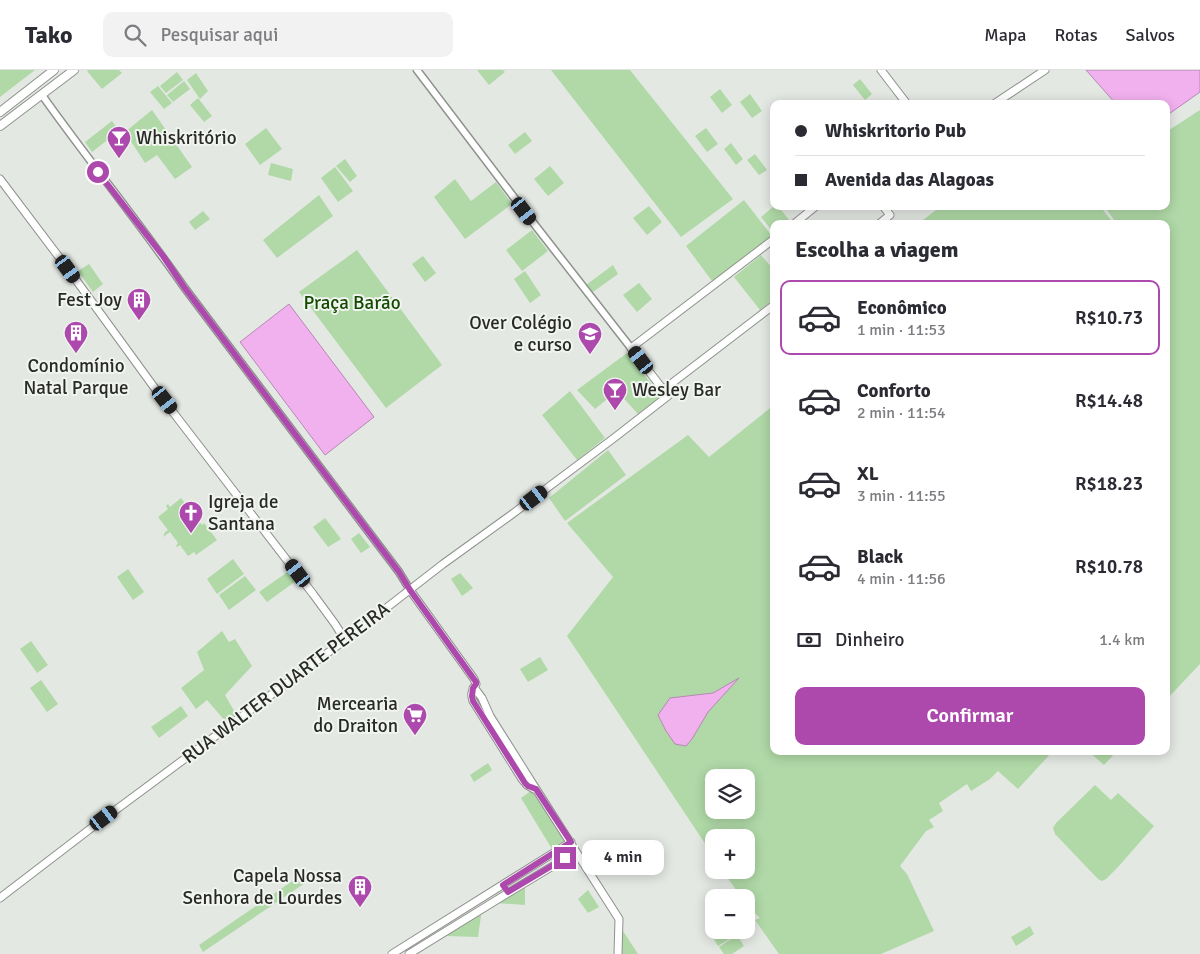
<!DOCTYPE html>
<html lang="pt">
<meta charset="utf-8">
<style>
:root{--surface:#fff;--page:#f2f2f3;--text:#2b2b33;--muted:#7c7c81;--line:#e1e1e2;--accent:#ad48ad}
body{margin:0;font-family:Signika,sans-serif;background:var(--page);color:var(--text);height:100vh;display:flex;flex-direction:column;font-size:19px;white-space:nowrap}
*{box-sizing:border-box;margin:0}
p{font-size:16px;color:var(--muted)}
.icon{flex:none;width:28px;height:28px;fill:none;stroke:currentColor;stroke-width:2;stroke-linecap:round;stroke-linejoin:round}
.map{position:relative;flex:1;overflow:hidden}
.sheet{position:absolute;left:770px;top:150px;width:400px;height:535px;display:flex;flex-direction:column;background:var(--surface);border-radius:10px;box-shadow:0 2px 12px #0003}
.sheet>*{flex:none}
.banner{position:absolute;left:770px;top:30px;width:400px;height:110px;border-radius:10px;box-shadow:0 2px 12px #0003;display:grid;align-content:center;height:110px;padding:0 25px;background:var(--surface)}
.tools{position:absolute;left:705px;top:699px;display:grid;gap:10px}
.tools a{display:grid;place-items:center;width:50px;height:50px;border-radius:10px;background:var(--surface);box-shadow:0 2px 12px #0003;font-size:25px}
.end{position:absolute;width:22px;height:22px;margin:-11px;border:6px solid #ad48ad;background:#fff;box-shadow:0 0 0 2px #fff}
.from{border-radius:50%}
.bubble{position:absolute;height:35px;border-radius:10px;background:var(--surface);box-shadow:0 2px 12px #0003;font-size:16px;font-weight:600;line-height:35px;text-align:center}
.car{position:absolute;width:15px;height:30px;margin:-15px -8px;border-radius:6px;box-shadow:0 0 4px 1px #0007;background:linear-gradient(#222 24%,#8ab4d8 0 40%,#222 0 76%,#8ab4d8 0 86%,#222 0)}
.banner b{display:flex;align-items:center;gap:18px;height:48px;font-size:19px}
.banner b+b{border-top:1px solid var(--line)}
.banner i{width:12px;height:12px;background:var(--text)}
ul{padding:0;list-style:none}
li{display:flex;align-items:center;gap:15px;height:75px;margin:0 10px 8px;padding:0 15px;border:2px solid transparent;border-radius:10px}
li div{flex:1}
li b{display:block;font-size:19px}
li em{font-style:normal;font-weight:600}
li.active{border-color:var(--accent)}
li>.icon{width:45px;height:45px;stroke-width:1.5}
h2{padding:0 25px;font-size:22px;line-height:60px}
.pay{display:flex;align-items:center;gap:12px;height:55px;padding:0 25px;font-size:19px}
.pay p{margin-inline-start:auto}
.action{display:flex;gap:10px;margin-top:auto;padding:10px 25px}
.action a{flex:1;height:58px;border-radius:10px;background:var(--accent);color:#fff;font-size:20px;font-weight:600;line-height:58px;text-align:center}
header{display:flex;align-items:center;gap:30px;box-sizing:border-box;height:70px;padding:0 25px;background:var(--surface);border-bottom:1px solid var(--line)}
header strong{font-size:24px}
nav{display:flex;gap:28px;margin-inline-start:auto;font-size:18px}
.search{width:350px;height:45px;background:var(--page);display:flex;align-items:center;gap:12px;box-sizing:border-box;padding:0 18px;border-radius:10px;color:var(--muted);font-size:19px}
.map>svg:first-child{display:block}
</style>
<header>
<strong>Tako</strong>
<div class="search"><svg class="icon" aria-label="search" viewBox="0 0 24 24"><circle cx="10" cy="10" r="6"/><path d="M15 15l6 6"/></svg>Pesquisar aqui</div>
<nav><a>Mapa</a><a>Rotas</a><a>Salvos</a></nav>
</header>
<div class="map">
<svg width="1200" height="884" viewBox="0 0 1200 884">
<rect width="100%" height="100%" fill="#e4e8e3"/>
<!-- green -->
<path fill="#b0d9a7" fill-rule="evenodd" d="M 0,0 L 35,0 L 0,27 Z
M 88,0 L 119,0 L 122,3 L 102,19 L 87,1 Z
M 477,0 L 503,0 L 505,2 L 489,15 Z
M 551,0 L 630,0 L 733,129 L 681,167 Z
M 177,2 L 183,10 L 166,23 L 160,16 Z
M 196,3 L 208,21 L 200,29 L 187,10 Z
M 860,9 L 872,24 L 865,30 L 853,15 Z
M 184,11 L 190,19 L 173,32 L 167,25 Z
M 158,16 L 172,33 L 164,39 L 150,22 Z
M 720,19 L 732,35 L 722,43 L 710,27 Z
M 750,24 L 762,41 L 752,48 L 740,32 Z
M 198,28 L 212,46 L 204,52 L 190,35 Z
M 152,40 L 192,97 L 175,109 L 157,85 L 145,93 L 125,62 Z
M 1200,40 L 1200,594 L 1166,630 L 1166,154 L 1117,154 L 1104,136 L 1166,136 L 1166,62 Z
M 112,51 L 119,61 L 92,82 L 85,72 Z
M 266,58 L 282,79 L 260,95 L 245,74 Z
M 706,58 L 718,74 L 707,82 L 695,66 Z
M 525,62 L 532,71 L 515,84 L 508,75 Z
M 731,73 L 743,89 L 736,95 L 724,79 Z
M 755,84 L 767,100 L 759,105 L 747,90 Z
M 345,89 L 357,106 L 350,112 L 336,96 Z
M 271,93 L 293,99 L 291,111 L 268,105 Z
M 550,96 L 564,113 L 548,126 L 534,109 Z
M 335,97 L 353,121 L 338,132 L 321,108 Z
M 455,109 L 471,131 L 496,112 L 512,134 L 465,169 L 434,127 Z
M 319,125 L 333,146 L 277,188 L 263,170 Z
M 744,130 L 772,166 L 712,211 L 686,176 Z
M 649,136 L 662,152 L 647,165 L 633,148 Z
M 774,136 L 778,136 L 790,151 L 786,154 L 774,154 L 774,163 L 761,147 Z
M 941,136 L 1100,136 L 1114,154 L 918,154 Z
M 203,141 L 210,149 L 195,160 L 189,152 Z
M 532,160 L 548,181 L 522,201 L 506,180 Z
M 357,180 L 442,295 L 386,338 L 299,222 Z
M 761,185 L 774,200 L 774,229 L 760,240 L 734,207 Z
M 423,186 L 436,203 L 425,212 L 412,194 Z
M 89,194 L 103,214 L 93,222 L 78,201 Z
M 613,195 L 618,204 L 593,222 L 586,215 Z
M 525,201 L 541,225 L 530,233 L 514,209 Z
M 639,213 L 652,229 L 637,242 L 623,225 Z
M 627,283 L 661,326 L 638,344 L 617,321 L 595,339 L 577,320 Z
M 570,321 L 605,368 L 577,390 L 542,345 Z
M 774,335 L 774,681 L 1053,681 L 1018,719 L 998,701 L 990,709 L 971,721 L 967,714 L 939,733 L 943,741 L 929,750 L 934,757 L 926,761 L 900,796 L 907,804 L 934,861 L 881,884 L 779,884 L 755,850 L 760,848 L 746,834 L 746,828 L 741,827 L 722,800 L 746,800 L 746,768 L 714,768 L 714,787 L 567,566 L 613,507 L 567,453 L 688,365 L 709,387 ZM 714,708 L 746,708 L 746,740 L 714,740 Z
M 608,380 L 626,405 L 565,451 L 549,428 Z
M 181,428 L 202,455 L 204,453 L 217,470 L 196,485 L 194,482 L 188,486 L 180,475 L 177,477 L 176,476 L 178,473 L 170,462 L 163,467 L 165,462 L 168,460 L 158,447 L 168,439 L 166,436 L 168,434 L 170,437 Z
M 325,448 L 341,469 L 328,477 L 313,457 Z
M 359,463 L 370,477 L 361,483 L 351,469 Z
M 233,489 L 244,504 L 217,524 L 207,509 Z
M 128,499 L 144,522 L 133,530 L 117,507 Z
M 289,501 L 296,511 L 267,532 L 259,522 Z
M 460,503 L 473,518 L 462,526 L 451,509 Z
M 245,506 L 256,520 L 229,540 L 219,525 Z
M 222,561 L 229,572 L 235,569 L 252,596 L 225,625 L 237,646 L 226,652 L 207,630 L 196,639 L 181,618 L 204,600 L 197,582 Z
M 31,571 L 48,595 L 37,603 L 20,579 Z
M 540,587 L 548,600 L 528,612 L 520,599 Z
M 41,610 L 58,634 L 47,642 L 30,618 Z
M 181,636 L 188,646 L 159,668 L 151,657 Z
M 1088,681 L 1117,681 L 1104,695 Z
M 488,693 L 492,700 L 474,712 L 470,705 Z
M 1095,715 L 1111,730 L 1118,723 L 1154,756 L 1119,796 L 1106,809 L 1102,811 L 1098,809 L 1055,764 L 1053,758 L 1056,753 Z
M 532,720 L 565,771 L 552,779 L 521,728 Z
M 307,801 L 311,809 L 203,882 L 199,875 Z
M 525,816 L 525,835 L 496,833 Z
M 588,820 L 599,837 L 588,843 L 578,829 Z
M 480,843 L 481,846 L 478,867 L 446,866 L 445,864 Z
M 1030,856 L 1034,864 L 1016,876 L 1011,867 Z
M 621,858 L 638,884 L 620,884 Z
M 717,860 L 739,860 L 741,862 L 718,876 L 711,864 Z
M 737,865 L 744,876 L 732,884 L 724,884 L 719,877 Z"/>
<!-- water -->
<path fill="#f1b1ef" stroke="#b588b3" d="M 1086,0 L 1200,0 L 1200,22 L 1166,46 L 1166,34 L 1116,34 Z
M 289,234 L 374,347 L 325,385 L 240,272 Z
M 739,608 L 708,642 L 692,669 L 686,676 L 675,674 L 666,661 L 658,645 L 670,628 L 713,623 Z"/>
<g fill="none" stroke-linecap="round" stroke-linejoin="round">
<defs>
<path id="tertiary" d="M 417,0 L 535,155 L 631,278
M 42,25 C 88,90 139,152 184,217 L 371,465 L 399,502 L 410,520"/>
<path id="secondary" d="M 881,0 L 907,34
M 994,34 L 1045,0
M 0,109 L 68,199 L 159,324 L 313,524 L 335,554 L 345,570
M 794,154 L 816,136
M 879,154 L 890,145 L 883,136
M 663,320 L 774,235
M 410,520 L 474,609 L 476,614 C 473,621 470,622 473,631 L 522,709 L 527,715 L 534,719
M 473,618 L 476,620 L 482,628 L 490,646 L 536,719 L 619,849 L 618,884
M 0,828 L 90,759 L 345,570 L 443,494 L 511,445 L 614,368 L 668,326 L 631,278 L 774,169
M 392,884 L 571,772
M 409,884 L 508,823 L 576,782"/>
<path id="primary" d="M 0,42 L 54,0
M 0,56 L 74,0"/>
</defs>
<!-- tertiary casing -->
<use href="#tertiary" stroke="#8e928d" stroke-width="9"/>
<!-- secondary casing -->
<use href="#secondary" stroke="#8e928d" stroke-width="9"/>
<!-- primary casing -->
<use href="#primary" stroke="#8e928d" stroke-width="10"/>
<!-- tertiary -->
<use href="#tertiary" stroke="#fff" stroke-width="6"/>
<!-- secondary -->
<use href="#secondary" stroke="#fff" stroke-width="7"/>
<!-- primary -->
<use href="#primary" stroke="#fff" stroke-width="8"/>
</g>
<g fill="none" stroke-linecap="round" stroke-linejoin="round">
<!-- route -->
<path stroke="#ad48ad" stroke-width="6" d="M 98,102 L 163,186 L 184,217 L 399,502 L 410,520 L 476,612 L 476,614 L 473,618 L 472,626 L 473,631 L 525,713 L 528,716 L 536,719 L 571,772 L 503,815 L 508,822 L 565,788"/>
</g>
<!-- icons -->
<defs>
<symbol id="bar-pin" viewBox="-11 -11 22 30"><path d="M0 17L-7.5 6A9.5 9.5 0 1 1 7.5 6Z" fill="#ad48ad" stroke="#f1f5f0"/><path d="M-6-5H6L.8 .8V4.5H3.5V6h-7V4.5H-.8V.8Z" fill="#fff"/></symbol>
<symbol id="building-pin" viewBox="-11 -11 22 30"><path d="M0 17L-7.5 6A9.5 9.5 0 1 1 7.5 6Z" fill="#ad48ad" stroke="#f1f5f0"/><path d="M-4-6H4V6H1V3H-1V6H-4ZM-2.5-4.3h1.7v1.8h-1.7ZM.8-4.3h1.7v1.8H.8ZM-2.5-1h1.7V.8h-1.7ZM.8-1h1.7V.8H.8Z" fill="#fff"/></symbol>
<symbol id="school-pin" viewBox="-11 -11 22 30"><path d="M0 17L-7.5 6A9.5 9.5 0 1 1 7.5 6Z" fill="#ad48ad" stroke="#f1f5f0"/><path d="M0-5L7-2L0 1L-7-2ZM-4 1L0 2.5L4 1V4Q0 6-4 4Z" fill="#fff"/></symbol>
<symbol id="church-pin" viewBox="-11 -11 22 30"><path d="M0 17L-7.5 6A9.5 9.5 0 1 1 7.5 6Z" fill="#ad48ad" stroke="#f1f5f0"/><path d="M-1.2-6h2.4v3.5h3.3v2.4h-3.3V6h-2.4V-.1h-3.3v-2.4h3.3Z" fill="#fff"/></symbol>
<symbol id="supermarket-pin" viewBox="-11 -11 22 30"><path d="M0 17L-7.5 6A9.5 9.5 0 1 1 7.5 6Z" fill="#ad48ad" stroke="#f1f5f0"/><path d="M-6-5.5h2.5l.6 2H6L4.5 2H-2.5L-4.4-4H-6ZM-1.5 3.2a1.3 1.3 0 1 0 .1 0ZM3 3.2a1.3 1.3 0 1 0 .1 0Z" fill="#fff"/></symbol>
</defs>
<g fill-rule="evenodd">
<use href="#bar-pin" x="105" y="54" width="28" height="38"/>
<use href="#building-pin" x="125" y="216" width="28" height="38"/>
<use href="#building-pin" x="62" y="249" width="28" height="38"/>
<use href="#school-pin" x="576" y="250" width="28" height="38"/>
<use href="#bar-pin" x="601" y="306" width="28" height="38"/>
<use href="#church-pin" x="177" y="429" width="28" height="38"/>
<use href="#supermarket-pin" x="401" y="631" width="28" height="38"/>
<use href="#building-pin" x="346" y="803" width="28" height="38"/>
</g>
<g text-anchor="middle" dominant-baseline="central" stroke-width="4" stroke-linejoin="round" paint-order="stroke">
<!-- poi labels -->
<g font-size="19" fill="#292a28" stroke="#f1f5f0" text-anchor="end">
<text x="136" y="68" text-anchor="start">Whiskritório</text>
<text x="122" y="230">Fest Joy</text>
<text x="572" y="253">Over Colégio<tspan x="572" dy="22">e curso</tspan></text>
<text x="76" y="296" text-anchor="middle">Condomínio<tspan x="76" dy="22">Natal Parque</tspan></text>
<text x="632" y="320" text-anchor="start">Wesley Bar</text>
<text x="208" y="432" text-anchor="start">Igreja de<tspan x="208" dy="22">Santana</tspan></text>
<text x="398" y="634">Mercearia<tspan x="398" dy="22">do Draiton</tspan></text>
<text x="342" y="806">Capela Nossa<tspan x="342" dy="22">Senhora de Lourdes</tspan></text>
</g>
<!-- park labels -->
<g font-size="19" fill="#144902" stroke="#f1f5f0">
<text x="352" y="233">Praça Barão</text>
</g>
<!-- street labels -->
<g font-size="19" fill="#292a28" stroke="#f1f5f0">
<text transform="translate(286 613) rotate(-37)">RUA WALTER DUARTE PEREIRA</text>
</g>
</g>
</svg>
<div class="tools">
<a><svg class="icon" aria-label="layers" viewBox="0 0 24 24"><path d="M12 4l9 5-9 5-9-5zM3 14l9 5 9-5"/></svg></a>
<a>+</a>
<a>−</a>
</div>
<i class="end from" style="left:98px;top:102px"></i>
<i class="end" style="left:565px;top:788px"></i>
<div class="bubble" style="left:582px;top:770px;width:82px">4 min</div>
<i class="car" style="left:524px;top:141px;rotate:143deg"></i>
<i class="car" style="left:68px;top:199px;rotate:144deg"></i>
<i class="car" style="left:641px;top:290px;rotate:323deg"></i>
<i class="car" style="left:165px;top:330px;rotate:142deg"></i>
<i class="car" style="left:534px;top:428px;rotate:53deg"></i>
<i class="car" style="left:298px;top:503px;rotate:323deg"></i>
<i class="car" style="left:104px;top:748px;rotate:53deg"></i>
<div class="banner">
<b><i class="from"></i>Whiskritorio Pub</b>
<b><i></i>Avenida das Alagoas</b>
</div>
<section class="sheet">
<h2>Escolha a viagem</h2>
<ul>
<li class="active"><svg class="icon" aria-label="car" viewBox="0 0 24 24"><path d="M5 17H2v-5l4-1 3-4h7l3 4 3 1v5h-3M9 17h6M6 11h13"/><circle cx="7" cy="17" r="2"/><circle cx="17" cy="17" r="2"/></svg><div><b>Econômico</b><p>1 min · 11:53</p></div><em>R$10.73</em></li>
<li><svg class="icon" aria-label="car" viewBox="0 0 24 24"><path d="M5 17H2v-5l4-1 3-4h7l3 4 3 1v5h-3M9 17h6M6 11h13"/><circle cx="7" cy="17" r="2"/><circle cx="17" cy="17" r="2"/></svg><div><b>Conforto</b><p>2 min · 11:54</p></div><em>R$14.48</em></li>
<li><svg class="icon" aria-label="car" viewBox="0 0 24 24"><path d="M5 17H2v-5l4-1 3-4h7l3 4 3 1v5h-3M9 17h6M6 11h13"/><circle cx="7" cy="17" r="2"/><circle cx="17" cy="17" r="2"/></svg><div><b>XL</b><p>3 min · 11:55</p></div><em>R$18.23</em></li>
<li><svg class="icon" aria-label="car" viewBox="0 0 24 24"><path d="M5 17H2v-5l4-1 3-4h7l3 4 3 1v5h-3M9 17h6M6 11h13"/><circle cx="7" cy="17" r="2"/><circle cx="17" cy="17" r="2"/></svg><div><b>Black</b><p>4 min · 11:56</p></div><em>R$10.78</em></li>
</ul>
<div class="pay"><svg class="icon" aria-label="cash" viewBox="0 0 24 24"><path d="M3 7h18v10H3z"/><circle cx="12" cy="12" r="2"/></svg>Dinheiro<p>1.4 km</p></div>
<div class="action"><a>Confirmar</a></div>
</section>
</div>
